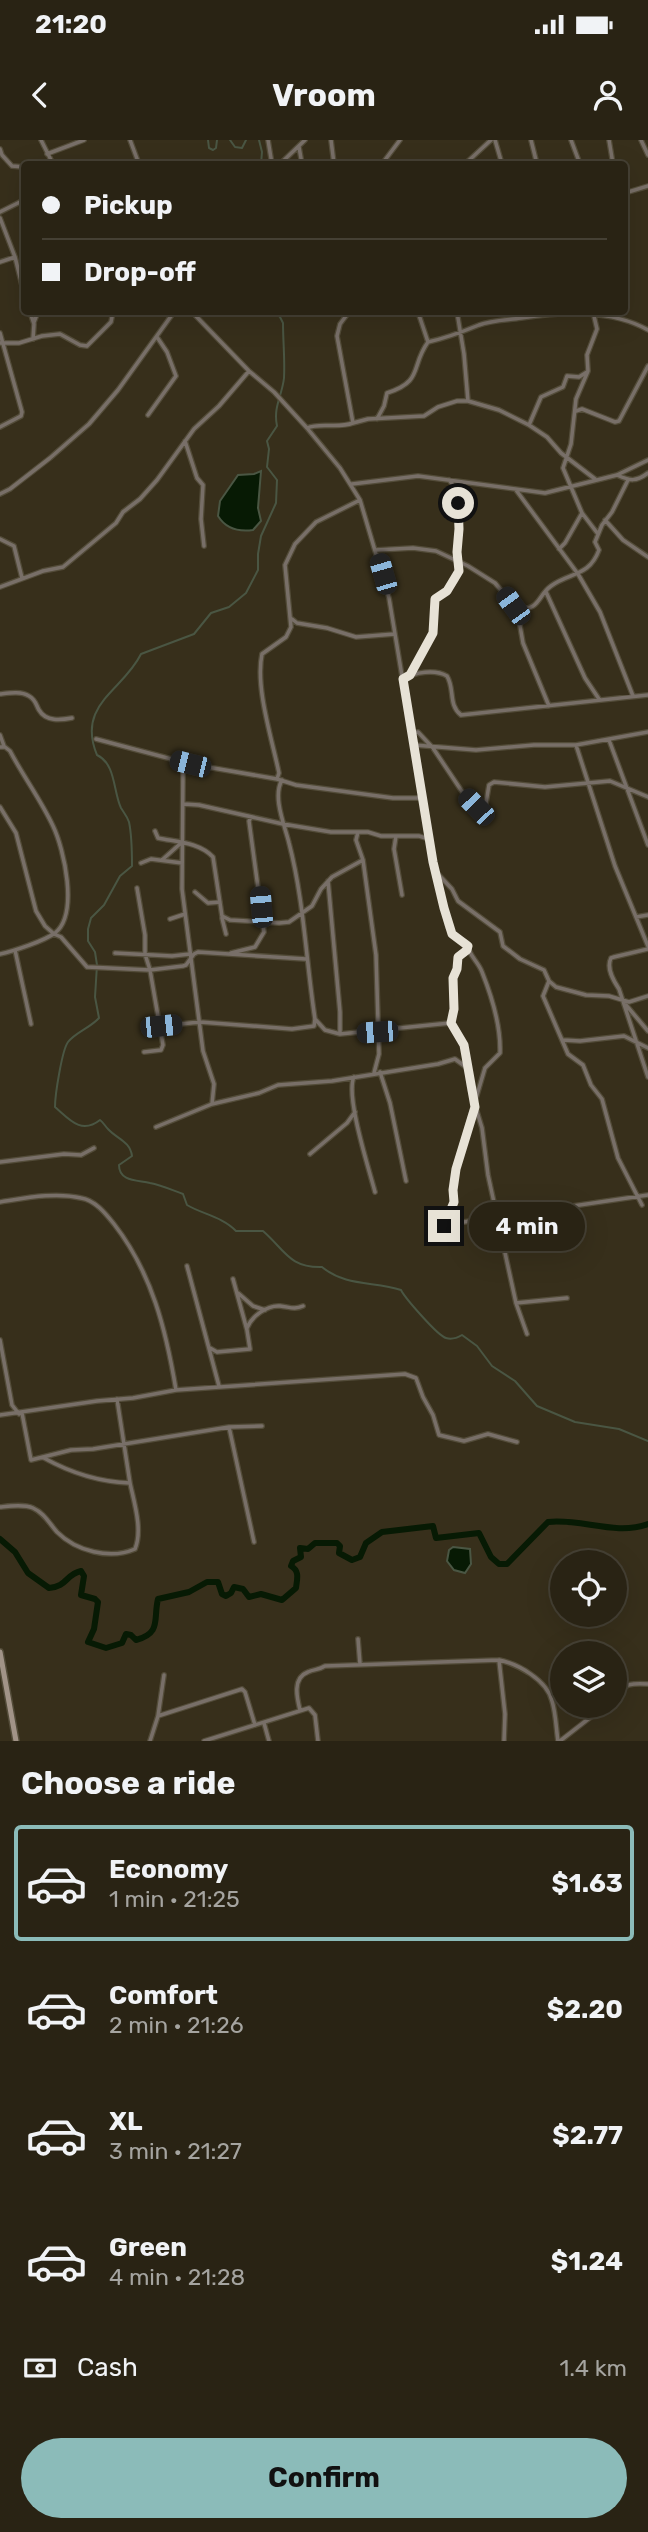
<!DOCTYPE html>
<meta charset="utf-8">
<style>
:root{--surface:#292314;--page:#312b1d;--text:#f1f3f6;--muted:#a5a4a0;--line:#454034;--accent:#8bbbb9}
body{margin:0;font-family:Rubik,sans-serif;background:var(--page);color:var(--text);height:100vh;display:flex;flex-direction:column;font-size:26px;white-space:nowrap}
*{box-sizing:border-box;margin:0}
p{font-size:23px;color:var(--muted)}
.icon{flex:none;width:38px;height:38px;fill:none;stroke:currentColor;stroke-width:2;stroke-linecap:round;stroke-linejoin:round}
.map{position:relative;height:1601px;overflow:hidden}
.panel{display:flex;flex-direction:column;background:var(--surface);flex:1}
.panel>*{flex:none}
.hud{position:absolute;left:21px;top:21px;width:607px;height:154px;border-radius:7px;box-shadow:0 7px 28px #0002,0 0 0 2px var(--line);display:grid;align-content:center;height:154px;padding:0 21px;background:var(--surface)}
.tools{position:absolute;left:550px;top:1410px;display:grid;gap:14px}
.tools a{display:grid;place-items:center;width:77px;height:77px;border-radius:50%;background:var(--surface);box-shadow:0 7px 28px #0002,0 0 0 2px var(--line);font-size:35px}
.end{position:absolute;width:32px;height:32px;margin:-16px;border:9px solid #e7e2d6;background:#111;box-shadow:0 0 0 4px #111}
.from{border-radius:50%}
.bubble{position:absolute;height:49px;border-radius:24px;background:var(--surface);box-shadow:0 7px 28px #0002,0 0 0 2px var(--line);font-size:23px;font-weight:700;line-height:49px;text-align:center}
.car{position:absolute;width:21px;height:42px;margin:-21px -10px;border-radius:9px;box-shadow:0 0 5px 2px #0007;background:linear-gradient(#222 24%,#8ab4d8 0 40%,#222 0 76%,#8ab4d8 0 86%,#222 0)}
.hud b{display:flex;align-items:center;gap:24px;height:66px;font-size:26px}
.hud b+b{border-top:2px solid var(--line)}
.hud i{width:18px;height:18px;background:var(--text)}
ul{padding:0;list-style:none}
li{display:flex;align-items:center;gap:21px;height:116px;margin:0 14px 10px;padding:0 7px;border:4px solid transparent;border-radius:7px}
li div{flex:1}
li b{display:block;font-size:26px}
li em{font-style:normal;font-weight:700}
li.active{border-color:var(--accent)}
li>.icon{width:63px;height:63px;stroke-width:1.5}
h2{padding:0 21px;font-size:32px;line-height:84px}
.pay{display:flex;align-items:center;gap:18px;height:77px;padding:0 21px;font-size:26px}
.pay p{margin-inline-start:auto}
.button{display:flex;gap:14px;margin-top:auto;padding:14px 21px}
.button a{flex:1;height:80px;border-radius:42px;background:var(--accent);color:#111;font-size:28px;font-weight:700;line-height:80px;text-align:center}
.status{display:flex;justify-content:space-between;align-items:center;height:49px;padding:0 35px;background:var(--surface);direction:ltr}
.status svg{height:19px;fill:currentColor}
header{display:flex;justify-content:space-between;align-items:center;height:91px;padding:0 21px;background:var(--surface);font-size:32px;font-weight:700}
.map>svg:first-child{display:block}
</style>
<div class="status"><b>21:20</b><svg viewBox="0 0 49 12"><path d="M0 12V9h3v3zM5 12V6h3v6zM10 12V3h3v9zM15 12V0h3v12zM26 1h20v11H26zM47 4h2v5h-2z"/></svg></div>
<header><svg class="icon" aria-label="back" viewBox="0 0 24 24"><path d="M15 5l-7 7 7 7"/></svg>Vroom<svg class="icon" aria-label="person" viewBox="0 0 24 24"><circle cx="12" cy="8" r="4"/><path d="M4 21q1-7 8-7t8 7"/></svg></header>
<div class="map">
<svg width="648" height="1601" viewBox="0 0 648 1601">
<rect width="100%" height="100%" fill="#372f1b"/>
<!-- water -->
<path fill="#071a04" stroke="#4a5643" stroke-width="2" d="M 261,331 L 258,368 L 261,381 L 253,390 C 238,392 226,389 218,376 L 220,361 L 238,335 L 254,334 Z
M 453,1407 L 470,1409 L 471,1424 L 465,1433 L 454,1430 L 447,1421 L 449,1410 Z"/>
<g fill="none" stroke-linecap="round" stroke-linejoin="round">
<!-- stream -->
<path stroke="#4a5643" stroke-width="2" d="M 208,0 L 209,8 L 213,10 L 216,8 L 217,0
M 230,0 L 235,7 L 242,8 L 246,0
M 259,0 L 262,12 L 261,24
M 245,172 L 252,172
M 273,172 L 280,177 L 283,183 C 283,201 285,219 284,238 C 282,256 273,267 277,286 L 267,301 L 269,309 L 267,327 L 277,340 L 276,363 L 261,396 L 258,414 L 258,430 L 246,453 L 229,467 L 211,473 L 194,494 L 141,514 C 123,551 76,564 97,615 C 116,624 113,651 121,668 C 124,673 127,676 129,682 C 132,696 132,712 132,726 L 120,736 L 104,765 L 91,778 L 88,789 L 88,801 L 95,812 L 97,825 L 95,857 L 99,878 C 90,888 76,892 68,902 C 62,910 55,955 55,967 C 69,979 81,995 100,980 C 103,982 105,986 108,989 C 117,999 130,1001 132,1016 L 119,1025 C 119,1042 138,1040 150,1043 C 161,1045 172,1050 183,1054 L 187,1065 C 202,1074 223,1077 236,1091 L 263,1091 C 285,1110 289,1128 322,1127 C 346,1147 375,1141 401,1150 C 405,1158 438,1196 446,1198 C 452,1200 457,1198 462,1195 L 477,1206 L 492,1226 L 515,1241 L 537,1266 L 575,1282 L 619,1289 L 648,1301"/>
<!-- river -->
<path stroke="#071a04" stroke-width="6" d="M 0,1399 L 15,1412 L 28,1433 L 49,1448 C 67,1447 66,1434 81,1431 L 84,1436 L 81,1455 L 95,1459 L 98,1462 L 94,1489 L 88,1502 L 106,1508 L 122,1503 L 126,1494 L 131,1495 L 136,1500 C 162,1493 153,1479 158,1459 L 189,1452 L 207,1442 L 218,1442 L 222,1454 L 226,1456 L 231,1453 L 234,1447 L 243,1449 L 249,1457 L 261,1454 L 282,1460 L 296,1448 C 297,1439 300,1431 291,1426 L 293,1421 L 301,1417 L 300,1408 L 308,1409 L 315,1403 L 337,1403 L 340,1406 L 339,1413 L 352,1420 L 360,1417 L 366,1403 L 382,1392 L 433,1386 L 436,1398 L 479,1393 L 491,1417 L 499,1424 L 507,1424 L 548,1382 C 581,1378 615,1396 648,1384"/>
<defs>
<path id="street" d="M 41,0 L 53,24
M 130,0 L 139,24
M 268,0 L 272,24
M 331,0 L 334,24
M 495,0 L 502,24
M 531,0 L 537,24
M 571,0 L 580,24
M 609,0 L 613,24
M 641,0 L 648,15
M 299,7 L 302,24
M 0,9 L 2,15 L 12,26 L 24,27
M 47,14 L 84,0
M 40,24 L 51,21
M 280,24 L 305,0
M 382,24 L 400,0
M 465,24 L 491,0
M 625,53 L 648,46
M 0,72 L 24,60
M 0,78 L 15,117 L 24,153
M 0,122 L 15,117
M 30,172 L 34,184 L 33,199
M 192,172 L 249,231 L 274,252 L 307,288 L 340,328 L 360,360 L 389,458 L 433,722 L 448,787 L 452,794 L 467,803 C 468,815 478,821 482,832 C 492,857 501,886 500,913 L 485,928 L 455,1029 L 453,1050 L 454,1062 L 444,1086
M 418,172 L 428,202
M 457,172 L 464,214 L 468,261 L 499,270 L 529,285 L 547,297 L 561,313 L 595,339
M 593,172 L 597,189 L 587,215 L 588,231 L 576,259 L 571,304 L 563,328 L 582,373 L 598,394
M 34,182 L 38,172
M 0,193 L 22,272 L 21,276 L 0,287
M 0,203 L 19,203 L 42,196 L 60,194 L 80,205 L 87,206 L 111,182 L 113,172
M 576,271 L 582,269 L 615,282 L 619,281 L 648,226
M 148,275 L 176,236 L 167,212 L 157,197
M 377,279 L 384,266 L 387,253 C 424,241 410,227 428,202 C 446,198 462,192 479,185 C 492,180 507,180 521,178 C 562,172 611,169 648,190
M 353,283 L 368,279 L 424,276 L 438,267 L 457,261 L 468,261
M 529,285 L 541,257 L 563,247 L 567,236 L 579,237 L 587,232
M 307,288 C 321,282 337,289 353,283 L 337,196 L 340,184 L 349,172
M 185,301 L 197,338 L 203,345 L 201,379 L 204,406
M 617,335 C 630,341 636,342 648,333
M 352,344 L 418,336 L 545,353 L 617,335 L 648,320
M 516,350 L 578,434 L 600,472 L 633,556
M 0,354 L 10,349 L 50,318 L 89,284 L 118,250 L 174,172
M 605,380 L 623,400 L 648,417
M 0,399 L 14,406 L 22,438
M 559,409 L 565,403 L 582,373
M 376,410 L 413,408 L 436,411 L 468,426 L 495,443 L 517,469 L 523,503 L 549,566
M 0,447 L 43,431 L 63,427 L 116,383 L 123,372 L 140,359 L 157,340 L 194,289 L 219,266 L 249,231
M 546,452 L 585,538 L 599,559
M 517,469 C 541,470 537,456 551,446 C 570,432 589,437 599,410 L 595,402 L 602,385 L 612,372 L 628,340
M 292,479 L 297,483 L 327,488 L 356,497 L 395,494
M 410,535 L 433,493 L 435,459 C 445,454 456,444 459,431 C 461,425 458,421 457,415 C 455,392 468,359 449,340
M 403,539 C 415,532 435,529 447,536 C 455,549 448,565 461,575 L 648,555
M 0,554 C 9,553 21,551 29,556 C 36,560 36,565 39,570 C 46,582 61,580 72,578
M 412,593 L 418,592 L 433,608 L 465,656 L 480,669 L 486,663 L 489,645 L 494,642 L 545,647 L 610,641 L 648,657
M 0,595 L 4,606
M 96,599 L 190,624 L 277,639 L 296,645 L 393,658 L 423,658
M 609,600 L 648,705
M 414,605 L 476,610 L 534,605 L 576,605 L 648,592
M 576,605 L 615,726 L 648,806
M 0,607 L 5,607 L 10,611 C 23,636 41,660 53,686 C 64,709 79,774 55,793 C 44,801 14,811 0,814
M 190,624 L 183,632 L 182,749 L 203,911 L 214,944 L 212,964
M 277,639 L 279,633 C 272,599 255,547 262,514 L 286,497 L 291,487 L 285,425 L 295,404 L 316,382 L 360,360
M 184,664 L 199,665 L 283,684 L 331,692 L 368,692 L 381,696 L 419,696 L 429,699
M 0,667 L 16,693 L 36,771 L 45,786 L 54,794 L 61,797 L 87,827 L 150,830 L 183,826 L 186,825 L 194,814 L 198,812 L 306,819
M 155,691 L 158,698 C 176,702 199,702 213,717 L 222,776 L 230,780 L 279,783 L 289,782 L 312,766 L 321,749 L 332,737 L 363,720
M 358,692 L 356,700 L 363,720 L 376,815 L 379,914 L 374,933
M 396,696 L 394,709 L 402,755
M 162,720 L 181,703
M 141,723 L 151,719 L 182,723
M 437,733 L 452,749 L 458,761 L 500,792 L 503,806 L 520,819 L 544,830 L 549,841 L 556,847 L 586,855 L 609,856 L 629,862 L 648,856
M 328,741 L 340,872 L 340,894
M 137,748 L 145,795 L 145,814 L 150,830 L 163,905 L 161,910 L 144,912
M 195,752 L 208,763 L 220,762
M 636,777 L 648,775
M 222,778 L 226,794
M 170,779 L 185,774
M 648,809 L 614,817 L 611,818 C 606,828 613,840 619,849 L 648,937
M 15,810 L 31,884
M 467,810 L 458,817 L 457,829 L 453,838 L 455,869 L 451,883 L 464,905 L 470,949 L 482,988 L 488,1035 L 516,1163 L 567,1158
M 115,813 L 172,816 L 190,814
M 231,813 L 255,807 L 264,792 L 249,681 L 251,677
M 549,841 L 543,856 L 568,914 L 583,925 L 591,945 L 602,959 L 618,1018 L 642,1065
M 626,865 L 648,891
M 315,879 L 325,890 L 340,894 L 450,883
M 161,886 L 200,882 L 292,889 L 314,886 L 315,879 C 306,821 304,760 289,703 C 285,686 272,657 282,640
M 563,900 L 580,901 L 624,896 L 648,908
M 380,932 L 390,963 L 406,1041
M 354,937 C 345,955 369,1029 375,1052
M 156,987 L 212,964 L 259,953 L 278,945 L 332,941 L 438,924 L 455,919 L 466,927
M 310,1014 L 347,983 L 355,972
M 0,1022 L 64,1014 L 81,1015 L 94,1008
M 0,1062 C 26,1058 55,1052 81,1058 C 95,1060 106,1074 114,1084 C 152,1133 166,1190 176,1250
M 450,1084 L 648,1055
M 187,1126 L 219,1246
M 238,1153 L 253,1166 L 265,1170
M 516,1163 L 527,1194
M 247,1188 C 252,1176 267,1165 280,1166 C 290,1167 294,1170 303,1166
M 0,1200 L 12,1265 L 19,1274
M 210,1208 L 217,1212 L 250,1209 L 247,1190 L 233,1139
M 117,1259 L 130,1343
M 22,1273 L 31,1320 L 71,1310 L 93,1309 L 229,1287 L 254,1402
M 0,1275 L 97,1261 L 133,1258 L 176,1250 L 405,1234 L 416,1238 L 423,1257 L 433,1275 L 439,1295 L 464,1301 L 488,1294 L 517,1302
M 229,1287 L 262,1286
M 0,1367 C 10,1366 24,1364 33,1368 C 44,1373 49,1383 57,1392 C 76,1411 110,1420 135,1409 C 143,1390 134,1362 130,1343 C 99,1342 71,1333 44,1318
M 358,1499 L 360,1524
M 499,1520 L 505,1574 L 504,1601
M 614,1556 C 622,1543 635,1543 648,1544
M 300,1570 C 297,1558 292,1538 308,1532 C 314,1529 319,1530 325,1526 L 499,1520 C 518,1524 547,1540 552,1561 C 556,1574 556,1588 558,1601
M 158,1576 L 242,1549 L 245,1552 L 255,1585
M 264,1583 L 269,1601
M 150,1601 L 158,1576 L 164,1535
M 204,1601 L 309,1568 L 315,1575 L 318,1601
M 560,1601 L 605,1566"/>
<path id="secondary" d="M 0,1512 L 16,1601"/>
</defs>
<!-- street casing -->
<use href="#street" stroke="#534c39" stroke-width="6"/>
<!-- secondary casing -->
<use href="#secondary" stroke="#534c39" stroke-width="8"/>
<!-- street -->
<use href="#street" stroke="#786f68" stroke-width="3.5"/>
<!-- secondary -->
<use href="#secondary" stroke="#a19387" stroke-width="5"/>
</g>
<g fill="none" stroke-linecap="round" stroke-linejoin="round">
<!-- route -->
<path stroke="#e7e2d6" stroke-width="9" d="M 444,1086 L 454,1062 L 453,1050 L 456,1029 L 475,967 L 464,905 L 451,883 L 454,869 L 453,838 L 457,829 L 458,817 L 467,810 L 468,806 L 452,794 L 444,768 L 433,722 L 403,539 L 410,535 L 433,493 L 435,459 L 447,451 L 459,431 L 457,412 L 459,389 L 458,363"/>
</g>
</svg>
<div class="tools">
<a><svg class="icon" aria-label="locate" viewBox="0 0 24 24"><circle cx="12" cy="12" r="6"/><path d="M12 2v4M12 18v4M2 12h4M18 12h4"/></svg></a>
<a><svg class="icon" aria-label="layers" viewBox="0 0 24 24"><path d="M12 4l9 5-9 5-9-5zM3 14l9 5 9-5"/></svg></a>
</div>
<i class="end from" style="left:458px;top:363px"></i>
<i class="end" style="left:444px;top:1086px"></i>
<div class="bubble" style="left:469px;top:1062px;width:116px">4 min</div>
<i class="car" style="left:383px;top:434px;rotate:344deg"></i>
<i class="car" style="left:513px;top:466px;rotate:324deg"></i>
<i class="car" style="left:190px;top:624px;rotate:284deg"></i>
<i class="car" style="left:476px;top:667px;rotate:316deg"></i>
<i class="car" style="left:261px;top:767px;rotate:355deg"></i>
<i class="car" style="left:161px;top:886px;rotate:84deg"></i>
<i class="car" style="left:377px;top:892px;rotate:266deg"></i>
<div class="hud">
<b><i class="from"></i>Pickup</b>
<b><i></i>Drop-off</b>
</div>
</div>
<section class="panel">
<h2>Choose a ride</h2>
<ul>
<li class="active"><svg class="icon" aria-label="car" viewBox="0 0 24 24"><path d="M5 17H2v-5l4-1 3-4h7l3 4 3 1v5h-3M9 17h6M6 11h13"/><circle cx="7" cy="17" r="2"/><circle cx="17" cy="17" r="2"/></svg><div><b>Economy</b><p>1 min · 21:25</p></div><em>$1.63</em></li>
<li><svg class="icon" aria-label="car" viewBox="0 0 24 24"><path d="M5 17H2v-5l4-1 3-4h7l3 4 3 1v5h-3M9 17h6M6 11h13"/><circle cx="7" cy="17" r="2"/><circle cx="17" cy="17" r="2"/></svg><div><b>Comfort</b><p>2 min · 21:26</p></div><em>$2.20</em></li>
<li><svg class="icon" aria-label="car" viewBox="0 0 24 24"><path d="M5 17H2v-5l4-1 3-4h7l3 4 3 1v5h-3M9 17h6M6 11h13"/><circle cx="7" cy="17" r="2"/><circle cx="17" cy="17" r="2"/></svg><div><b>XL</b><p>3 min · 21:27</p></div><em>$2.77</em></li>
<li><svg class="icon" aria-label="car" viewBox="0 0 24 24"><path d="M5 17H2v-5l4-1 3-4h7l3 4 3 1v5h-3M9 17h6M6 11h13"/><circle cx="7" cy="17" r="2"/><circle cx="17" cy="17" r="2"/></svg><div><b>Green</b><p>4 min · 21:28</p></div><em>$1.24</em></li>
</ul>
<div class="pay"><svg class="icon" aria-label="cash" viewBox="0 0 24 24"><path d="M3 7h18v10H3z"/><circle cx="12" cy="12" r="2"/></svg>Cash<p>1.4 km</p></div>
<div class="button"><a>Confirm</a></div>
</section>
